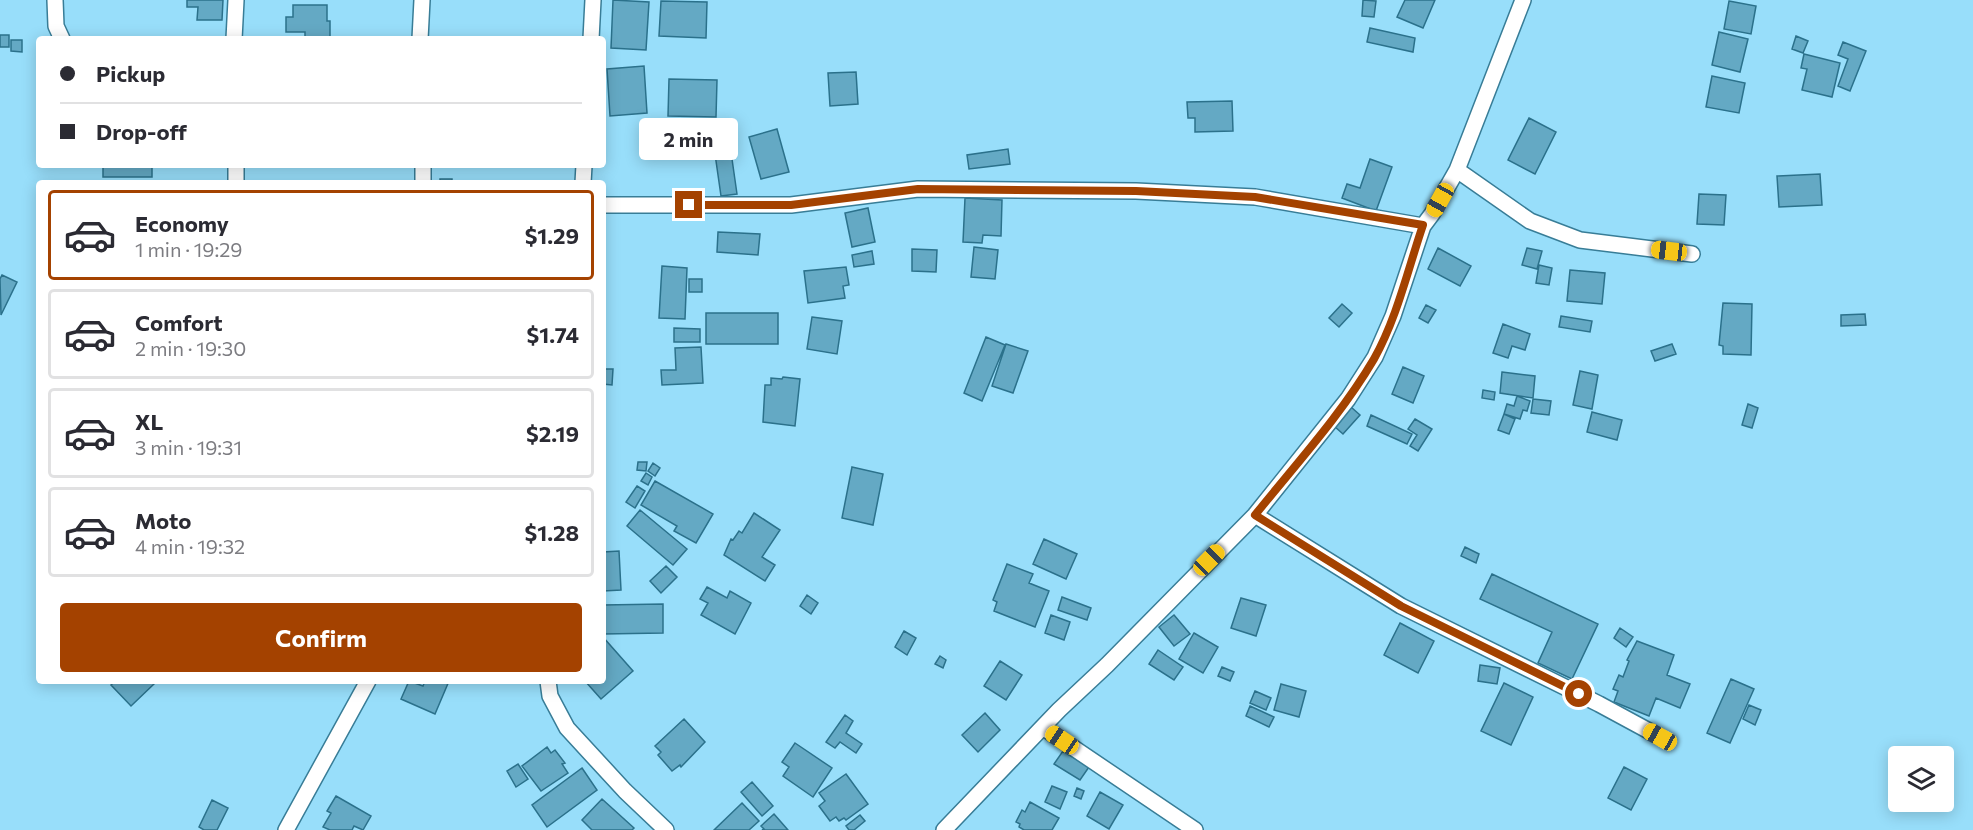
<!DOCTYPE html>
<meta charset="utf-8">
<style>
:root{--surface:#fff;--page:#f7f7f7;--text:#2b2b33;--muted:#7c7c81;--line:#e1e1e2;--accent:#a44200}
body{margin:0;font-family:Commissioner,sans-serif;background:var(--page);color:var(--text);height:100vh;display:flex;flex-direction:column;font-size:22px;white-space:nowrap}
*{box-sizing:border-box;margin:0}
p{font-size:20px;color:var(--muted)}
.icon{flex:none;width:33px;height:33px;fill:none;stroke:currentColor;stroke-width:2;stroke-linecap:round;stroke-linejoin:round}
.map{position:relative;flex:1;overflow:hidden}
.sheet{position:absolute;left:36px;top:180px;width:570px;height:504px;display:flex;flex-direction:column;background:var(--surface);border-radius:6px;box-shadow:0 3px 15px #0003}
.sheet>*{flex:none}
.banner{position:absolute;left:36px;top:36px;width:570px;height:132px;border-radius:6px;box-shadow:0 3px 15px #0003;display:grid;align-content:center;height:132px;padding:0 24px;background:var(--surface)}
.fabs{position:absolute;left:1888px;top:746px;display:grid;gap:12px}
.fabs a{display:grid;place-items:center;width:66px;height:66px;border-radius:6px;background:var(--surface);box-shadow:0 3px 15px #0003;font-size:30px}
.end{position:absolute;width:27px;height:27px;margin:-14px;border:8px solid #a44200;background:#fff;box-shadow:0 0 0 3px #fff}
.from{border-radius:50%}
.bubble{position:absolute;height:42px;border-radius:6px;background:var(--surface);box-shadow:0 3px 15px #0003;font-size:20px;font-weight:700;line-height:42px;text-align:center}
.car{position:absolute;width:18px;height:36px;margin:-18px -9px;border-radius:8px;box-shadow:0 0 4px 2px #0007;background:linear-gradient(#f5c518 24%,#345 0 40%,#f5c518 0 76%,#345 0 86%,#f5c518 0)}
.banner b{display:flex;align-items:center;gap:21px;height:57px;font-size:22px}
.banner b+b{border-top:2px solid var(--line)}
.banner i{width:15px;height:15px;background:var(--text)}
ul{padding:10px 0 0;list-style:none}
li{display:flex;align-items:center;gap:18px;height:90px;margin:0 12px 9px;padding:0 12px;border:3px solid var(--line);border-radius:6px}
li div{flex:1}
li b{display:block;font-size:22px}
li em{font-style:normal;font-weight:700}
li.current{border-color:var(--accent)}
li>.icon{width:54px;height:54px;stroke-width:1.5}
.action{display:flex;gap:12px;margin-top:auto;padding:12px 24px}
.action a{flex:1;height:69px;border-radius:6px;background:var(--accent);color:#fff;font-size:24px;font-weight:700;line-height:69px;text-align:center}
.map>svg:first-child{display:block}
</style>
<div class="map">
<svg width="1973" height="830" viewBox="0 0 1973 830">
<rect width="100%" height="100%" fill="#98defa"/>
<!-- building -->
<path fill="#64a9c4" stroke="#2b718b" stroke-width="1.5" d="M 187,0 L 223,0 L 222,20 L 197,20 L 198,7 L 187,7 Z
M 613,0 L 649,2 L 646,50 L 611,48 Z
M 1363,0 L 1376,1 L 1374,17 L 1362,16 Z
M 1405,0 L 1435,0 L 1423,28 L 1397,17 Z
M 661,1 L 707,2 L 706,38 L 659,36 Z
M 1729,1 L 1756,6 L 1751,34 L 1724,29 Z
M 293,5 L 327,5 L 327,21 L 330,21 L 330,39 L 305,39 L 305,32 L 286,32 L 286,17 L 293,17 Z
M 1370,28 L 1415,38 L 1413,52 L 1367,42 Z
M 1719,32 L 1748,39 L 1740,72 L 1712,65 Z
M 0,35 L 9,35 L 9,47 L 0,47 Z
M 1796,36 L 1808,41 L 1803,53 L 1792,49 Z
M 11,40 L 22,40 L 22,52 L 11,51 Z
M 1843,42 L 1866,51 L 1850,91 L 1838,86 L 1848,59 L 1838,55 Z
M 1804,54 L 1840,63 L 1832,97 L 1802,90 L 1807,69 L 1801,68 Z
M 644,66 L 647,113 L 610,116 L 607,69 Z
M 856,72 L 858,104 L 830,106 L 828,73 Z
M 1712,76 L 1745,83 L 1739,113 L 1706,107 Z
M 669,79 L 717,80 L 716,117 L 668,116 Z
M 1232,101 L 1233,131 L 1195,132 L 1195,118 L 1188,118 L 1187,102 Z
M 1529,118 L 1556,132 L 1535,174 L 1508,160 Z
M 777,129 L 789,172 L 761,179 L 749,137 Z
M 730,145 L 737,194 L 721,196 L 714,147 Z
M 1008,149 L 1010,164 L 969,169 L 967,155 Z
M 1370,159 L 1392,167 L 1376,211 L 1342,198 L 1347,184 L 1360,188 Z
M 103,165 L 152,165 L 152,177 L 103,177 Z
M 1820,174 L 1822,205 L 1779,207 L 1777,176 Z
M 440,179 L 452,179 L 452,183 L 440,183 Z
M 1699,194 L 1726,195 L 1724,225 L 1697,224 Z
M 965,198 L 1002,200 L 1001,236 L 983,235 L 982,243 L 963,242 Z
M 868,208 L 875,242 L 852,247 L 845,213 Z
M 718,232 L 760,234 L 758,255 L 717,252 Z
M 974,247 L 998,250 L 995,279 L 971,277 Z
M 1438,248 L 1471,266 L 1460,286 L 1428,269 Z
M 1527,248 L 1542,251 L 1537,269 L 1522,265 Z
M 912,249 L 937,250 L 936,272 L 912,271 Z
M 872,251 L 874,264 L 854,267 L 852,255 Z
M 1539,265 L 1552,268 L 1549,285 L 1536,283 Z
M 662,266 L 687,268 L 685,319 L 659,318 Z
M 846,267 L 849,285 L 843,286 L 845,298 L 808,303 L 804,271 Z
M 1570,270 L 1605,273 L 1602,304 L 1567,301 Z
M 2,275 L 17,282 L 1,315 L 0,279 Z
M 689,279 L 702,279 L 702,292 L 689,292 Z
M 1723,303 L 1752,304 L 1751,355 L 1723,354 L 1723,346 L 1719,345 Z
M 1342,304 L 1352,313 L 1339,327 L 1329,318 Z
M 1426,305 L 1436,310 L 1428,323 L 1419,318 Z
M 706,313 L 778,313 L 778,344 L 706,344 Z
M 1865,314 L 1866,325 L 1841,326 L 1841,315 Z
M 1561,316 L 1592,321 L 1590,332 L 1559,327 Z
M 812,317 L 842,321 L 837,354 L 807,349 Z
M 1503,324 L 1530,334 L 1525,350 L 1512,346 L 1508,358 L 1493,353 Z
M 674,328 L 700,329 L 700,342 L 674,342 Z
M 986,337 L 1005,345 L 982,401 L 964,393 Z
M 1006,344 L 1028,351 L 1013,393 L 992,386 Z
M 1672,344 L 1676,354 L 1655,361 L 1651,351 Z
M 701,347 L 703,383 L 662,385 L 661,370 L 676,370 L 675,348 Z
M 1403,367 L 1424,376 L 1413,403 L 1392,394 Z
M 603,369 L 613,369 L 612,385 L 603,384 Z
M 1580,371 L 1598,375 L 1592,409 L 1573,405 Z
M 1502,372 L 1535,376 L 1533,398 L 1500,393 Z
M 783,377 L 800,379 L 795,426 L 763,422 L 765,385 L 771,385 L 771,378 L 782,379 Z
M 1483,390 L 1495,392 L 1494,400 L 1482,398 Z
M 1517,396 L 1530,401 L 1527,411 L 1523,410 L 1520,419 L 1504,414 L 1507,404 L 1514,406 Z
M 1533,399 L 1551,401 L 1549,415 L 1531,413 Z
M 1748,404 L 1758,408 L 1752,428 L 1742,425 Z
M 1351,407 L 1360,415 L 1343,434 L 1334,426 Z
M 1592,412 L 1622,420 L 1617,440 L 1587,432 Z
M 1504,414 L 1515,419 L 1509,434 L 1498,430 Z
M 1371,415 L 1412,434 L 1407,444 L 1367,426 Z
M 1415,419 L 1432,429 L 1418,451 L 1410,446 L 1417,435 L 1408,429 Z
M 638,462 L 647,462 L 646,471 L 637,470 Z
M 653,463 L 660,468 L 655,476 L 648,471 Z
M 852,467 L 883,474 L 873,525 L 842,518 Z
M 646,473 L 652,477 L 648,485 L 641,481 Z
M 655,481 L 713,514 L 696,543 L 674,531 L 677,526 L 641,505 Z
M 637,486 L 645,491 L 635,508 L 626,502 Z
M 640,510 L 687,549 L 673,565 L 627,526 Z
M 754,513 L 780,530 L 762,557 L 775,565 L 765,581 L 724,555 L 731,539 L 733,540 L 739,531 L 742,533 Z
M 1044,539 L 1077,554 L 1066,579 L 1033,564 Z
M 1465,547 L 1479,554 L 1476,563 L 1461,556 Z
M 619,551 L 621,590 L 603,591 L 603,552 Z
M 1007,564 L 1033,574 L 1029,583 L 1049,591 L 1035,627 L 994,611 L 997,602 L 993,600 Z
M 666,566 L 677,577 L 661,593 L 650,581 Z
M 1492,574 L 1598,624 L 1572,679 L 1538,663 L 1552,632 L 1480,599 Z
M 707,587 L 727,598 L 730,591 L 751,603 L 735,634 L 701,615 L 708,603 L 700,599 Z
M 807,595 L 818,603 L 811,614 L 800,606 Z
M 1062,597 L 1091,608 L 1087,620 L 1058,610 Z
M 1241,598 L 1266,605 L 1256,636 L 1231,628 Z
M 663,604 L 663,633 L 603,634 L 603,605 Z
M 1051,615 L 1070,622 L 1064,640 L 1045,633 Z
M 1174,615 L 1190,634 L 1174,646 L 1159,627 Z
M 1400,623 L 1434,641 L 1418,673 L 1384,655 Z
M 1620,628 L 1633,637 L 1626,647 L 1614,638 Z
M 904,631 L 916,638 L 907,655 L 895,647 Z
M 1194,633 L 1218,647 L 1203,673 L 1179,659 Z
M 603,637 L 633,671 L 601,699 L 585,681 L 603,681 Z
M 1637,641 L 1674,655 L 1667,675 L 1690,684 L 1680,708 L 1656,698 L 1649,716 L 1614,702 L 1618,691 L 1613,689 L 1619,675 L 1623,677 L 1629,661 L 1627,660 Z
M 1158,650 L 1183,667 L 1174,680 L 1149,664 Z
M 940,656 L 946,660 L 943,668 L 935,664 Z
M 1000,661 L 1022,675 L 1006,700 L 984,686 Z
M 1480,665 L 1500,668 L 1497,684 L 1478,681 Z
M 1222,667 L 1234,672 L 1230,681 L 1218,676 Z
M 1731,679 L 1754,689 L 1730,743 L 1707,733 Z
M 115,681 L 153,681 L 155,683 L 131,706 L 111,685 Z
M 409,681 L 423,686 L 425,681 L 449,681 L 435,714 L 401,699 Z
M 1504,683 L 1533,697 L 1511,745 L 1481,731 Z
M 1281,684 L 1306,691 L 1299,717 L 1274,710 Z
M 1255,691 L 1271,698 L 1266,710 L 1250,703 Z
M 1749,705 L 1761,710 L 1755,725 L 1743,719 Z
M 1250,706 L 1274,717 L 1269,727 L 1246,716 Z
M 985,713 L 1000,730 L 978,752 L 962,735 Z
M 845,715 L 853,721 L 846,733 L 862,744 L 856,753 L 840,742 L 835,748 L 826,742 Z
M 684,719 L 705,742 L 681,767 L 680,765 L 672,771 L 658,755 L 661,752 L 655,746 Z
M 795,743 L 832,768 L 813,797 L 783,776 L 789,767 L 782,762 Z
M 547,747 L 551,753 L 555,750 L 565,763 L 562,764 L 568,773 L 541,791 L 522,766 Z
M 1063,751 L 1089,767 L 1080,780 L 1054,764 Z
M 518,764 L 528,779 L 516,787 L 507,771 Z
M 1624,767 L 1647,779 L 1631,810 L 1608,798 Z
M 582,768 L 597,790 L 547,827 L 532,805 Z
M 846,774 L 868,804 L 846,820 L 844,818 L 839,821 L 836,817 L 830,821 L 819,806 L 825,801 L 819,793 Z
M 752,782 L 773,806 L 762,816 L 741,792 Z
M 1052,786 L 1067,792 L 1060,809 L 1045,802 Z
M 1077,788 L 1084,791 L 1081,799 L 1074,796 Z
M 1100,792 L 1123,805 L 1109,829 L 1087,816 Z
M 336,796 L 371,816 L 363,830 L 354,826 L 352,830 L 330,830 L 323,827 L 331,813 L 327,811 Z
M 602,799 L 634,828 L 632,830 L 592,830 L 582,820 Z
M 212,800 L 228,808 L 217,830 L 204,830 L 199,827 Z
M 1030,802 L 1059,818 L 1052,830 L 1024,830 L 1019,827 L 1020,824 L 1016,822 L 1022,810 L 1025,812 Z
M 742,803 L 759,821 L 749,830 L 714,830 Z
M 774,814 L 788,830 L 762,830 L 764,829 L 761,826 Z
M 860,815 L 865,821 L 854,830 L 849,830 L 846,826 Z"/>
<g fill="none" stroke-linecap="round" stroke-linejoin="round">
<defs>
<path id="street" d="M 55,0 L 56,26 L 62,39
M 234,39 L 236,0
M 420,39 L 422,0
M 591,39 L 593,0
M 236,165 L 236,183
M 423,165 L 423,183
M 1457,170 L 1530,221 L 1580,240 L 1692,254
M 583,183 L 584,165
M 603,205 L 791,205 L 918,189 L 1136,191 L 1255,197 L 1423,226
M 1255,515 L 1401,606 L 1599,704 L 1660,737
M 548,681 L 550,696 L 567,728 L 625,791 L 666,830
M 1044,728 L 1195,830
M 286,830 L 368,681
M 944,830 L 1059,710 L 1107,665 L 1255,515 L 1348,399 L 1375,357 L 1393,316 L 1423,226 L 1432,214 L 1457,170 L 1523,0"/>
</defs>
<!-- street casing -->
<use href="#street" stroke="#387d97" stroke-width="18"/>
<!-- street -->
<use href="#street" stroke="#fff" stroke-width="15"/>
</g>
<g fill="none" stroke-linecap="round" stroke-linejoin="round">
<!-- route -->
<path stroke="#a44200" stroke-width="8" d="M 689,205 L 791,205 L 918,189 L 1136,191 L 1255,197 L 1423,225 C 1408,269 1397,318 1374,359 C 1341,415 1296,464 1255,515 L 1401,606 L 1579,694"/>
</g>
</svg>
<div class="fabs">
<a><svg class="icon" aria-label="layers" viewBox="0 0 24 24"><path d="M12 4l9 5-9 5-9-5zM3 14l9 5 9-5"/></svg></a>
</div>
<i class="end from" style="left:1579px;top:694px"></i>
<i class="end" style="left:689px;top:205px"></i>
<div class="bubble" style="left:639px;top:118px;width:99px">2 min</div>
<i class="car" style="left:1440px;top:200px;rotate:209deg"></i>
<i class="car" style="left:1669px;top:251px;rotate:277deg"></i>
<i class="car" style="left:1209px;top:560px;rotate:45deg"></i>
<i class="car" style="left:1660px;top:737px;rotate:299deg"></i>
<i class="car" style="left:1062px;top:740px;rotate:304deg"></i>
<div class="banner">
<b><i class="from"></i>Pickup</b>
<b><i></i>Drop-off</b>
</div>
<section class="sheet">
<ul>
<li class="current"><svg class="icon" aria-label="car" viewBox="0 0 24 24"><path d="M5 17H2v-5l4-1 3-4h7l3 4 3 1v5h-3M9 17h6M6 11h13"/><circle cx="7" cy="17" r="2"/><circle cx="17" cy="17" r="2"/></svg><div><b>Economy</b><p>1 min · 19:29</p></div><em>$1.29</em></li>
<li><svg class="icon" aria-label="car" viewBox="0 0 24 24"><path d="M5 17H2v-5l4-1 3-4h7l3 4 3 1v5h-3M9 17h6M6 11h13"/><circle cx="7" cy="17" r="2"/><circle cx="17" cy="17" r="2"/></svg><div><b>Comfort</b><p>2 min · 19:30</p></div><em>$1.74</em></li>
<li><svg class="icon" aria-label="car" viewBox="0 0 24 24"><path d="M5 17H2v-5l4-1 3-4h7l3 4 3 1v5h-3M9 17h6M6 11h13"/><circle cx="7" cy="17" r="2"/><circle cx="17" cy="17" r="2"/></svg><div><b>XL</b><p>3 min · 19:31</p></div><em>$2.19</em></li>
<li><svg class="icon" aria-label="car" viewBox="0 0 24 24"><path d="M5 17H2v-5l4-1 3-4h7l3 4 3 1v5h-3M9 17h6M6 11h13"/><circle cx="7" cy="17" r="2"/><circle cx="17" cy="17" r="2"/></svg><div><b>Moto</b><p>4 min · 19:32</p></div><em>$1.28</em></li>
</ul>
<div class="action"><a>Confirm</a></div>
</section>
</div>
